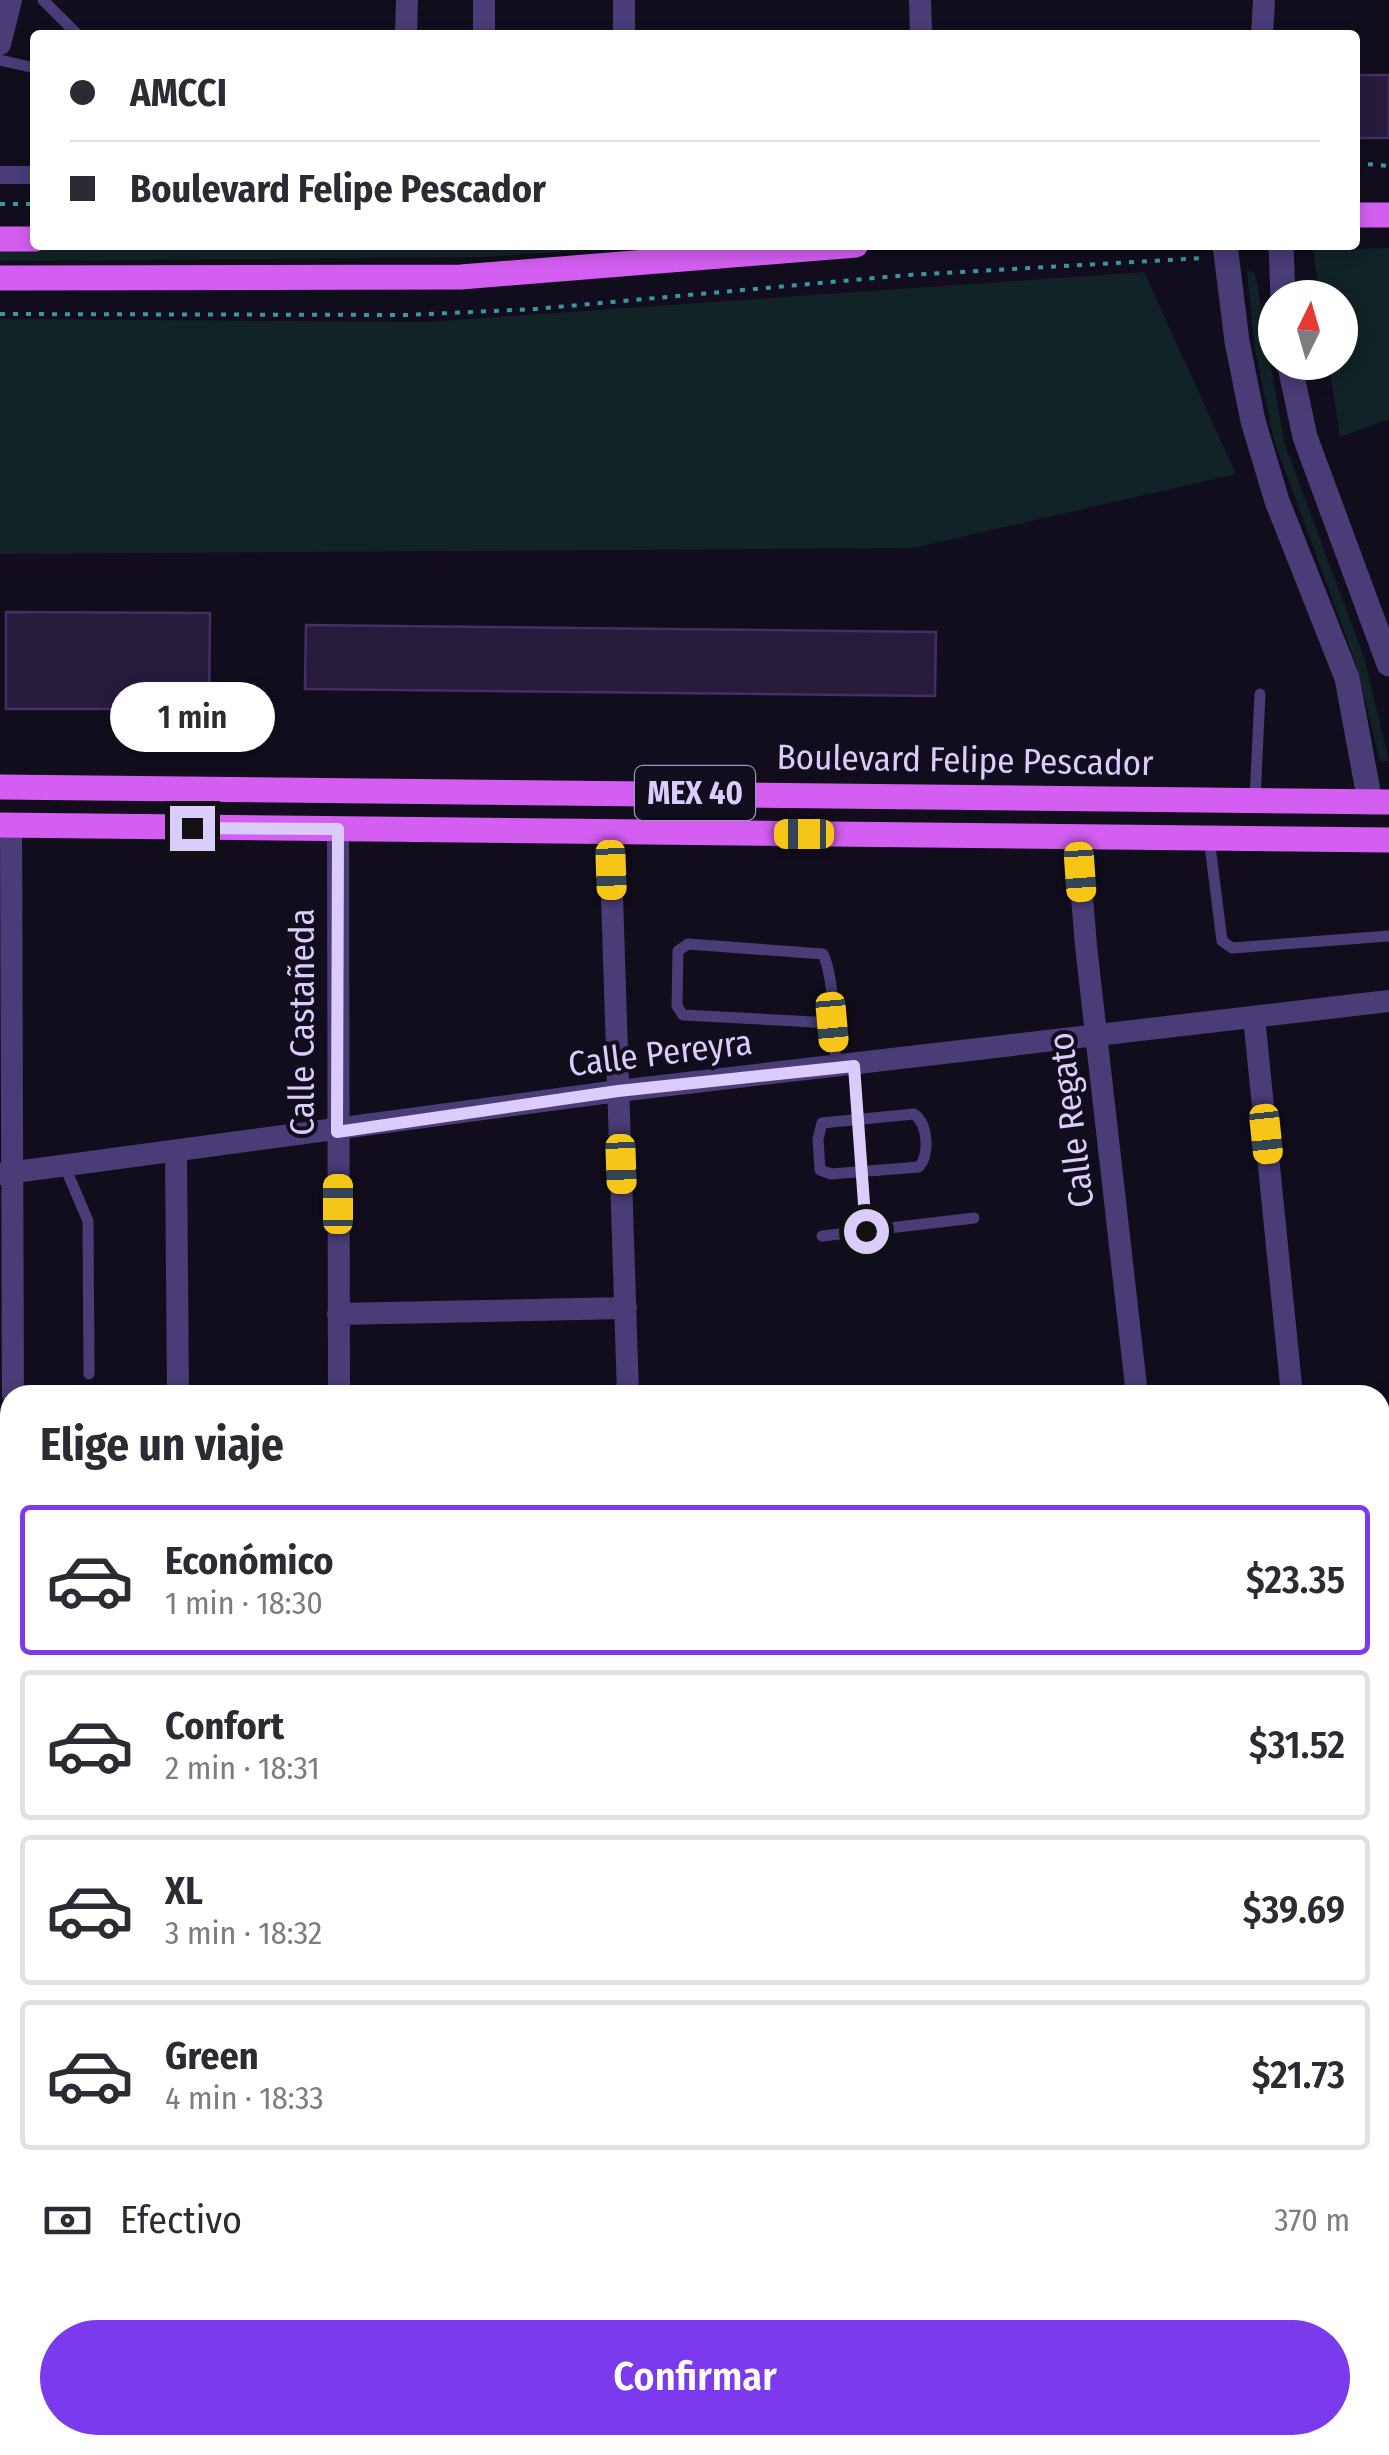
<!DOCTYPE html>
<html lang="es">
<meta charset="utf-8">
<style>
:root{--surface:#fff;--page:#f7f7f7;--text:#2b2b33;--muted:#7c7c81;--line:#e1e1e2;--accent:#7c3aed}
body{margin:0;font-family:"Fira Sans Condensed",sans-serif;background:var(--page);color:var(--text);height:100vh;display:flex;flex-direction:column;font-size:38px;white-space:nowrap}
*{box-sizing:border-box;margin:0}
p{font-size:32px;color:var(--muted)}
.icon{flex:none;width:55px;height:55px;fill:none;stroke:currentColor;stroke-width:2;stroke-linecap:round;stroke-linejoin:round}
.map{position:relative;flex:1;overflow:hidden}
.drawer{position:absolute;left:0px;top:1385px;width:1390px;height:1070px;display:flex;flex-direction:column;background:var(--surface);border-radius:30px 30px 0 0;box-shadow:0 5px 15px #0003}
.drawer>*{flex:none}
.guide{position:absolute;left:30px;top:30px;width:1330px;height:220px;border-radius:10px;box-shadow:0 5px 15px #0003;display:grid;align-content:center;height:220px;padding:0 40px;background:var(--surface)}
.needle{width:65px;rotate:5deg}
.controls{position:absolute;left:1258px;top:280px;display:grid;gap:20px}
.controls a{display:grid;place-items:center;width:100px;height:100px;border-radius:50%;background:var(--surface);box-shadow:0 5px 15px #0003;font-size:50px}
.end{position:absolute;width:45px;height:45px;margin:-22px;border:12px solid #dacdfb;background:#111;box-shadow:0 0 0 5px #111}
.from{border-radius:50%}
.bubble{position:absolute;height:70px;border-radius:35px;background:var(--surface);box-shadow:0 5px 15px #0003;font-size:32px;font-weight:600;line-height:70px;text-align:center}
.car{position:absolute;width:30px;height:60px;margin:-30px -15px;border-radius:12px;box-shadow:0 0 8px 2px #0007;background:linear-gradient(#f5c518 24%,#345 0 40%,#f5c518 0 76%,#345 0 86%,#f5c518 0)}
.guide b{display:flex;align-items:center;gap:35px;height:95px;font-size:38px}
.guide b+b{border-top:2px solid var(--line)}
.guide i{width:25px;height:25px;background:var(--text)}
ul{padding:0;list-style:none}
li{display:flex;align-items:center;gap:30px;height:150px;margin:0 20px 15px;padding:0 20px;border:5px solid var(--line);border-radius:10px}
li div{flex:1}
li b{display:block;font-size:38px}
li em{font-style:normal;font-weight:600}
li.active{border-color:var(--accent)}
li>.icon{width:90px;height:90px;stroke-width:1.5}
h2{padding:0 40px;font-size:45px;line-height:120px}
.pay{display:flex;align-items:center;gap:25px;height:110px;padding:0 40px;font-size:38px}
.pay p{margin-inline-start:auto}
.cta{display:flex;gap:20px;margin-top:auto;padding:20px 40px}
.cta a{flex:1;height:115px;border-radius:60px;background:var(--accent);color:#fff;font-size:40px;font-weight:600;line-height:115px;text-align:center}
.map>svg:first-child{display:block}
</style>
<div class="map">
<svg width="1389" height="2455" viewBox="0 0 1389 2455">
<rect width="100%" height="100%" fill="#120d1c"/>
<!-- green -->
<path fill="#112326" d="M 654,245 L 487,257 L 0,261 L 0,247 Z
M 1389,248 L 1389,419 L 1340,437 L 1329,363 L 1340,362 L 1340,298 L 1320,297 L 1313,250 Z
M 1247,271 L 1255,272 L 1284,442 L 1364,657 L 1389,761 L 1380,761 L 1356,664 L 1274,440 L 1255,349 Z
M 1144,272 L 1236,474 L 913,548 L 0,554 L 0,319 L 425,322 Z"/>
<!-- building -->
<path fill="#271b3c" stroke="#432f66" stroke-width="2.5" d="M 1355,75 L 1389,75 L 1389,138 L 1355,138 Z
M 6,612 L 210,613 L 209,709 L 6,709 Z
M 306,625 L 936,632 L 935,696 L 305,689 Z"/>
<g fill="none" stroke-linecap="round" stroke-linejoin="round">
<!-- path -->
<path stroke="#3798a4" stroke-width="4" stroke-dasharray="5 8" stroke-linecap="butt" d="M 1355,163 L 1389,166
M 0,204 L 35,204
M 0,314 L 407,315 L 535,309 L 908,275 L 1203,258"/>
<!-- service -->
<path stroke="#493c77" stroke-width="11" d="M 43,0 L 78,35
M 0,60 L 35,68
M 1255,799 L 1260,694
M 1209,838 L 1222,941 L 1232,948 L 1389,936
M 832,1023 L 683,1015 L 677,1006 L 678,951 L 688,944 L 823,954 C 835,979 834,1038 836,1068
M 854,1065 L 866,1231
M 914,1114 C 928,1124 930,1154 919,1167 L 831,1174 L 820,1170 L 818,1139 L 822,1123 Z
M 65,1167 L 88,1221 L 89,1374
M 822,1236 L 974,1218"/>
<!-- pedestrian -->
<path stroke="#493c77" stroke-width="18" d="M 0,175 L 35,175"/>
<!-- minor -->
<path stroke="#493c77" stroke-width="22" d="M 920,0 L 921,35
M 406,35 L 407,0
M 484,35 L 484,0
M 624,35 L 624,0
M 1262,35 L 1264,0
M 0,44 L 11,0
M 11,826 L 13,1395
M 338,829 L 339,1395
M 610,833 L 628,1395
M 1077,836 L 1086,946 L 1137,1395
M 1254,1017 L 1292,1395
M 176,1154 L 178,1395
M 0,1174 L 618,1091 L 1389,1001
M 338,1314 L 626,1308
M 1380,1470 L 1389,1470
M 0,1536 L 10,1535
M 1380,1692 L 1389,1692
M 0,1855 L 10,1572
M 0,2007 L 10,2008
M 1380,2042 L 1389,2100
M 0,2109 L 10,2109
M 1380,2278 L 1389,2277
M 0,2394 L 10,2393
M 350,2445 L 350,2455
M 657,2445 L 658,2455
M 887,2445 L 887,2455
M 1120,2445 L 1121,2455
M 1284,2445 L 1285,2455
M 910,2455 L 953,2451 L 963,2455"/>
<!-- tertiary -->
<path stroke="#493c77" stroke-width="25" d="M 1225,245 L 1237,341 L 1253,421 L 1277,501 L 1347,678 L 1370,802
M 1281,245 L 1283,298
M 1289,362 L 1305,437 L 1389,664
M 1380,1869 L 1389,1869
M 0,1891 L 10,1891"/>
<!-- primary -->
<path stroke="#d35ef1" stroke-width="25" d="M 1355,215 L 1389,215
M 0,239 L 35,239
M 0,278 L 461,277 L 856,245
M 0,787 L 1389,802
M 0,825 L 1389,840"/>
</g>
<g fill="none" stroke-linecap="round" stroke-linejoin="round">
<!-- route -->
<path stroke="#dacdfb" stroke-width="12" d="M 192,828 L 338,829 L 337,1132 L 618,1091 L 854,1066 L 866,1231"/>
</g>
<g text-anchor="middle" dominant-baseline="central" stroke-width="8" stroke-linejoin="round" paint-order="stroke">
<!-- shield labels -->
<rect fill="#120d1c" stroke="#9e93b8" stroke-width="2.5" x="635" y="766" width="120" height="54" rx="8"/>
<g font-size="32" font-weight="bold" fill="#dacdfb">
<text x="695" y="793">MEX 40</text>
</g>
<!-- street labels -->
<g font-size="35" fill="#dacdfb" stroke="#120d1c">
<text transform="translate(965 760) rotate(1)">Boulevard Felipe Pescador</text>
<text transform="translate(302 1022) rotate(-90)">Calle Castañeda</text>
<text transform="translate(660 1053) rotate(-7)">Calle Pereyra</text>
<text transform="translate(1071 1120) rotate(-97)">Calle Regato</text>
</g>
</g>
</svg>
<div class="controls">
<a><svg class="needle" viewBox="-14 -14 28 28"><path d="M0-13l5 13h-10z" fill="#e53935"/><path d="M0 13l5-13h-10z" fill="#7c7c81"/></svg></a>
</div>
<i class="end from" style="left:866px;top:1231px"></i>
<i class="end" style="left:192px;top:828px"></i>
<div class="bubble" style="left:110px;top:682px;width:165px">1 min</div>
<i class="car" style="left:804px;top:834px;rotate:270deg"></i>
<i class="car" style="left:611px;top:870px;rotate:178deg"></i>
<i class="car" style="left:1080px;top:872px;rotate:176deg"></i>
<i class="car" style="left:832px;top:1022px;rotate:175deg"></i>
<i class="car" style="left:1266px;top:1134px;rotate:174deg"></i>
<i class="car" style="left:621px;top:1164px;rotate:178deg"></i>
<i class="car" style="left:338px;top:1204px;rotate:0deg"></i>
<div class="guide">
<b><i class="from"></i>AMCCI</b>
<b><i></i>Boulevard Felipe Pescador</b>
</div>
<section class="drawer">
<h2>Elige un viaje</h2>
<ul>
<li class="active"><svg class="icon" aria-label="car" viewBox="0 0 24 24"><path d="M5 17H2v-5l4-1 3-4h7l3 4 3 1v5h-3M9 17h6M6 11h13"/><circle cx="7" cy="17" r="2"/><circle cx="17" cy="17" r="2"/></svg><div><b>Económico</b><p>1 min · 18:30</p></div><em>$23.35</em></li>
<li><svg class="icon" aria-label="car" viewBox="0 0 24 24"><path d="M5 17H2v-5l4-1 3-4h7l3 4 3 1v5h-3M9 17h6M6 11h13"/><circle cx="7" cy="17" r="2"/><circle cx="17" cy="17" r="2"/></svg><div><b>Confort</b><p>2 min · 18:31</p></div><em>$31.52</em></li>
<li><svg class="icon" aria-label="car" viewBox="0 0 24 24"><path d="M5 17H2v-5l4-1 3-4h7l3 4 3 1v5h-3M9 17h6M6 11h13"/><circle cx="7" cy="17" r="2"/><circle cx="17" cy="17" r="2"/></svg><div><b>XL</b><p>3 min · 18:32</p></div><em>$39.69</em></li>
<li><svg class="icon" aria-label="car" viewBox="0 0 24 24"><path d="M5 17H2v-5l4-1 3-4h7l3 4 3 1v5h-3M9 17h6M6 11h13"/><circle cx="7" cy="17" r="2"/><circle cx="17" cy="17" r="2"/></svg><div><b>Green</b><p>4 min · 18:33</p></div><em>$21.73</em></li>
</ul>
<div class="pay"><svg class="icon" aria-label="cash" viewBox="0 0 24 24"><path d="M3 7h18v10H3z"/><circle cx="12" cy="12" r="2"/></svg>Efectivo<p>370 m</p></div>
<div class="cta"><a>Confirmar</a></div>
</section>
</div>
